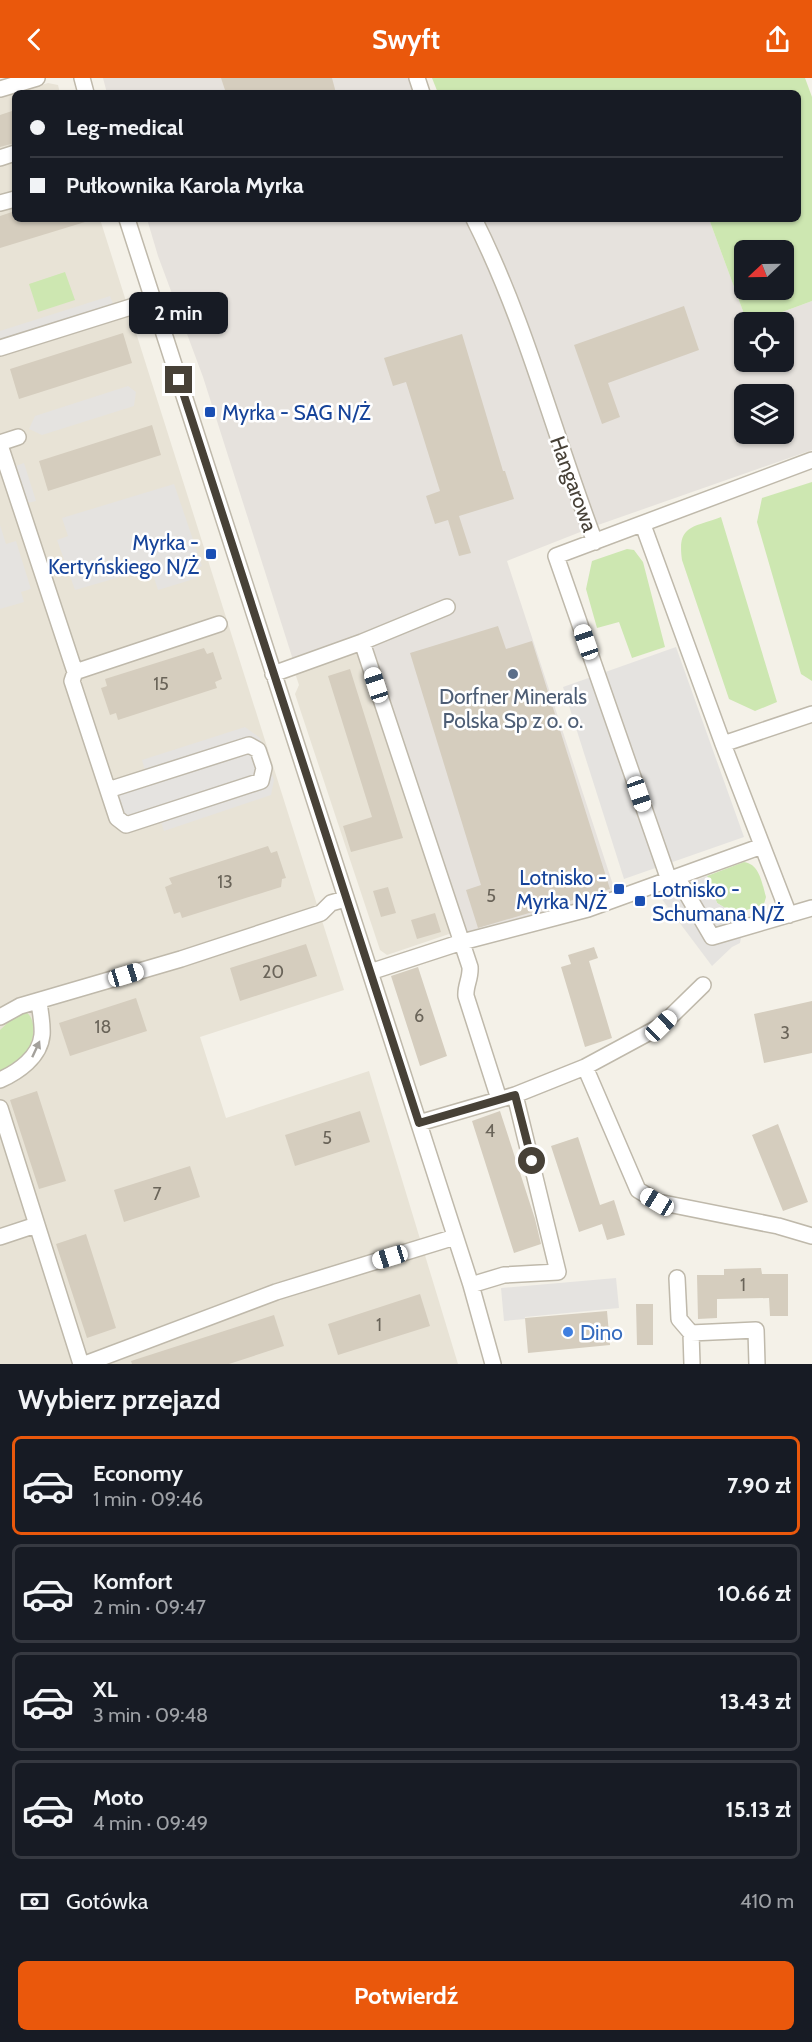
<!DOCTYPE html>
<html lang="pl">
<meta charset="utf-8">
<style>
:root{--surface:#171b24;--page:#20242c;--text:#f1f3f6;--muted:#9ea1a6;--line:#363941;--accent:#ea580c}
body{margin:0;font-family:Cabin,sans-serif;background:var(--page);color:var(--text);height:100vh;display:flex;flex-direction:column;font-size:22px;white-space:nowrap}
*{box-sizing:border-box;margin:0}
p{font-size:20px;color:var(--muted)}
.icon{flex:none;width:33px;height:33px;fill:none;stroke:currentColor;stroke-width:2;stroke-linecap:round;stroke-linejoin:round}
.map{position:relative;height:1286px;overflow:hidden}
.details{display:flex;flex-direction:column;background:var(--surface);flex:1}
.details>*{flex:none}
.guide{position:absolute;left:12px;top:12px;width:789px;height:132px;border-radius:9px;box-shadow:0 2px 4px #0004;display:grid;align-content:center;height:132px;padding:0 18px;background:var(--surface)}
.needle{width:39px;rotate:248deg}
.controls{position:absolute;left:734px;top:162px;display:grid;gap:12px}
.controls a{display:grid;place-items:center;width:60px;height:60px;border-radius:9px;background:var(--surface);box-shadow:0 2px 4px #0004;font-size:30px}
.end{position:absolute;width:27px;height:27px;margin:-14px;border:8px solid #474137;background:#fff;box-shadow:0 0 0 3px #fff}
.from{border-radius:50%}
.bubble{position:absolute;height:42px;border-radius:9px;background:var(--surface);box-shadow:0 2px 4px #0004;font-size:20px;font-weight:800;line-height:42px;text-align:center}
.car{position:absolute;width:18px;height:36px;margin:-18px -9px;border-radius:8px;box-shadow:0 0 4px 2px #0007;background:linear-gradient(#fff 24%,#345 0 40%,#fff 0 76%,#345 0 86%,#fff 0)}
.guide b{display:flex;align-items:center;gap:21px;height:57px;font-size:22px}
.guide b+b{border-top:2px solid var(--line)}
.guide i{width:15px;height:15px;background:var(--text)}
ul{padding:0;list-style:none}
li{display:flex;align-items:center;gap:18px;height:99px;margin:0 12px 9px;padding:0 6px;border:3px solid var(--line);border-radius:9px}
li div{flex:1}
li b{display:block;font-size:22px}
li em{font-style:normal;font-weight:800}
li.active{border-color:var(--accent)}
li>.icon{width:54px;height:54px;stroke-width:1.5}
h2{padding:0 18px;font-size:27px;line-height:72px}
.pay{display:flex;align-items:center;gap:15px;height:66px;padding:0 18px;font-size:22px}
.pay p{margin-inline-start:auto}
.primary-button{display:flex;gap:12px;margin-top:auto;padding:12px 18px}
.primary-button a{flex:1;height:69px;border-radius:9px;background:var(--accent);color:#fff;font-size:24px;font-weight:800;line-height:69px;text-align:center}
header{display:flex;justify-content:space-between;align-items:center;height:78px;padding:0 18px;background:var(--accent);color:#fff;font-size:27px;font-weight:800}
.map>svg:first-child{display:block}
</style>
<header><svg class="icon" aria-label="back" viewBox="0 0 24 24"><path d="M15 5l-7 7 7 7"/></svg>Swyft<svg class="icon" aria-label="share" viewBox="0 0 24 24"><path d="M12 15V3M7 8l5-5 5 5M5 13v7h14v-7"/></svg></header>
<div class="map">
<svg width="812" height="1286" viewBox="0 0 812 1286">
<rect width="100%" height="100%" fill="#f4f1e8"/>
<!-- residential -->
<path fill="#e8e3d6" d="M 48,5 L 58,7 L 60,15 L 16,15 Z
M 15,15 L 15,141 L 100,141 L 344,912 L 200,959 L 226,1040 L 369,993 L 458,1286 L 0,1286 L 0,20 Z
M 359,571 L 452,855 L 387,877 L 380,872 L 295,616 L 299,607 L 295,595 Z"/>
<!-- industrial -->
<path fill="#e6e2dd" fill-rule="evenodd" d="M 103,0 L 413,0 L 419,15 L 107,15 Z
M 147,141 L 465,141 L 470,151 L 490,141 L 709,141 L 747,244 L 744,244 L 744,284 L 783,284 L 783,244 L 755,244 L 812,223 L 812,372 L 598,447 L 507,483 L 615,813 L 465,859 L 365,558 L 294,585 L 203,299 L 158,178 ZM 744,316 L 783,316 L 783,356 L 744,356 Z"/>
<!-- green -->
<path fill="#cde7b1" fill-rule="evenodd" d="M 432,0 L 805,0 L 812,19 L 812,223 L 755,244 L 747,244 L 709,141 L 798,141 L 798,15 L 438,15 ZM 744,172 L 783,172 L 783,212 L 744,212 Z
M 65,194 L 75,222 L 38,234 L 29,206 Z
M 812,404 L 812,603 L 801,596 L 757,444 L 762,420 Z
M 721,439 L 777,624 L 755,633 L 729,621 L 682,482 C 677,447 692,450 721,439 Z
M 627,471 L 634,472 L 643,484 L 665,569 L 632,580 L 619,544 L 597,550 L 586,511 L 592,483 Z
M 744,784 C 760,786 762,806 766,819 L 764,826 L 735,836 L 717,825 L 707,798 Z
M 26,934 C 40,944 32,972 21,983 C 15,988 7,991 0,995 L 0,952 L 18,935 Z"/>
<!-- parking -->
<path fill="#e5e3e0" d="M 110,218 L 114,228 L 0,264 L 0,253 Z
M 128,308 L 136,314 L 134,328 L 42,357 L 29,351 L 35,338 Z
M 24,385 L 36,423 L 24,426 L 13,389 Z
M 174,406 L 202,488 L 195,491 L 197,500 L 158,512 L 151,490 L 75,512 L 57,462 L 68,458 L 62,440 Z
M 0,447 L 6,466 L 16,463 L 31,511 L 21,514 L 24,524 L 0,531 Z
M 676,569 L 744,759 L 624,801 L 563,609 Z
M 245,649 L 260,660 L 274,702 L 271,717 L 164,753 L 156,729 L 123,740 L 115,718 L 149,706 L 142,682 Z
M 707,798 L 717,825 L 735,836 L 742,855 L 740,865 L 732,869 L 712,888 L 658,816 Z
M 616,1200 L 619,1230 L 525,1239 L 525,1241 L 504,1243 L 501,1210 Z"/>
<!-- building -->
<path fill="#d5cdbe" d="M 221,0 L 332,0 L 336,15 L 226,15 Z
M 15,32 L 15,65 L 0,69 L 0,37 Z
M 15,133 L 15,141 L 84,141 L 85,144 L 0,170 L 0,138 Z
M 684,228 L 699,272 L 608,305 L 620,339 L 602,346 L 574,267 Z
M 123,255 L 132,285 L 19,321 L 10,291 Z
M 462,256 L 503,393 L 505,393 L 514,421 L 459,438 L 471,475 L 459,478 L 448,442 L 435,446 L 426,418 L 440,413 L 406,304 L 393,308 L 384,280 Z
M 152,347 L 161,377 L 48,413 L 39,383 Z
M 498,548 L 506,571 L 532,563 L 610,811 L 478,850 L 466,812 L 481,807 L 410,575 Z
M 204,570 L 207,576 L 213,574 L 222,601 L 215,604 L 217,610 L 118,642 L 116,635 L 110,637 L 101,610 L 107,608 L 105,601 Z
M 350,591 L 403,760 L 351,774 L 343,748 L 372,739 L 328,598 Z
M 268,768 L 271,775 L 277,773 L 286,800 L 282,801 L 281,809 L 182,840 L 180,834 L 174,836 L 165,809 L 172,806 L 169,800 Z
M 388,809 L 396,835 L 381,839 L 373,813 Z
M 435,835 L 441,854 L 417,861 L 411,842 Z
M 306,866 L 317,898 L 240,923 L 230,890 Z
M 594,869 L 598,880 L 589,883 L 612,960 L 585,969 L 561,889 L 571,886 L 568,877 Z
M 418,889 L 447,978 L 420,988 L 391,898 Z
M 136,920 L 147,953 L 70,978 L 59,945 Z
M 812,923 L 812,975 L 764,985 L 754,936 Z
M 37,1013 L 66,1103 L 39,1111 L 10,1022 Z
M 360,1033 L 370,1064 L 295,1088 L 285,1057 Z
M 500,1033 L 535,1141 L 541,1166 L 514,1175 L 472,1043 Z
M 778,1046 L 808,1124 L 783,1133 L 752,1057 Z
M 578,1059 L 600,1127 L 614,1122 L 625,1157 L 607,1162 L 602,1146 L 579,1154 L 551,1068 Z
M 190,1088 L 200,1119 L 124,1144 L 114,1112 Z
M 86,1156 L 116,1250 L 87,1260 L 56,1166 Z
M 761,1190 L 762,1196 L 788,1196 L 788,1238 L 770,1238 L 769,1220 L 717,1221 L 717,1240 L 698,1241 L 697,1197 L 724,1197 L 724,1191 Z
M 420,1216 L 430,1248 L 338,1277 L 328,1246 Z
M 636,1226 L 653,1226 L 653,1267 L 637,1267 Z
M 607,1233 L 610,1267 L 528,1275 L 525,1240 Z
M 274,1237 L 284,1268 L 229,1286 L 132,1286 L 131,1283 Z"/>
<g fill="none" stroke-linecap="round" stroke-linejoin="round">
<defs>
<path id="minor" d="M 82,0 L 86,15
M 417,0 L 422,15
M 0,11 L 37,0
M 0,80 L 15,75
M 0,125 L 15,121
M 127,141 L 471,1207 L 493,1286
M 474,141 C 526,244 554,357 595,464
M 0,270 L 153,222
M 0,365 L 18,359
M 0,367 L 75,594
M 643,447 L 723,666 L 789,837
M 362,564 L 470,889 C 471,900 465,908 466,918 L 499,1021
M 273,596 L 362,564 L 447,529
M 723,666 L 812,636
M 108,712 L 249,667 L 258,672 L 264,690 L 261,703 L 126,747 L 117,740 L 72,603 L 75,594 L 219,546
M 677,799 L 712,859 L 812,830
M 669,802 L 556,478 L 812,382
M 370,894 L 462,864 L 588,831 L 762,768
M 0,939 L 20,928 L 181,881 L 321,835 L 331,825 L 345,821
M 585,989 L 638,1112 L 658,1124 L 778,1148 L 812,1158
M 0,1002 C 18,994 40,979 42,957 C 43,946 40,934 39,923
M 0,1030 L 81,1286
M 419,1045 L 515,1017 L 585,989 L 661,948 L 703,907
M 0,1159 L 36,1147
M 677,1200 L 679,1241 L 691,1255 L 692,1286
M 471,1207 L 504,1197 L 558,1194 L 515,1017
M 691,1255 L 756,1252 L 757,1286
M 85,1286 L 276,1214 L 455,1159"/>
</defs>
<!-- minor casing -->
<use href="#minor" stroke="#bfb9ab" stroke-width="18"/>
<!-- minor -->
<use href="#minor" stroke="#fff" stroke-width="15"/>
</g>
<!-- one-way arrows -->
<defs><path id="oneway-solid" d="M-6-.8H1V-3.2L6.5 0L1 3.2V.8H-6Z" transform="scale(1.5)"/></defs>
<use fill="#a3a09b" href="#oneway-solid" transform="translate(36 971) rotate(-65)"/>
<g fill="none" stroke-linecap="round" stroke-linejoin="round">
<!-- route -->
<path stroke="#474137" stroke-width="8" d="M 179,302 L 419,1045 L 515,1017 L 532,1083"/>
</g>
<!-- markers -->
<g fill="#1a4fb4" stroke="#fff" stroke-width="2">
<rect x="204" y="328" width="12" height="12" rx="3"/>
<rect x="205" y="470" width="12" height="12" rx="3"/>
<rect x="613" y="805" width="12" height="12" rx="3"/>
<rect x="634" y="817" width="12" height="12" rx="3"/>
</g>
<circle fill="#5c6f8a" stroke="#fff" stroke-width="2" cx="513" cy="596" r="6"/>
<circle fill="#3f7fe0" stroke="#fff" stroke-width="2" cx="568" cy="1254" r="6"/>
<g text-anchor="middle" dominant-baseline="central" stroke-width="5" stroke-linejoin="round" paint-order="stroke">
<!-- number labels -->
<g font-size="18" fill="#6a6459">
<text x="161" y="606">15</text>
<text x="225" y="804">13</text>
<text x="491" y="818">5</text>
<text x="273" y="894">20</text>
<text x="419" y="938">6</text>
<text x="103" y="949">18</text>
<text x="785" y="955">3</text>
<text x="490" y="1053">4</text>
<text x="327" y="1060">5</text>
<text x="157" y="1116">7</text>
<text x="743" y="1207">1</text>
<text x="379" y="1247">1</text>
</g>
<!-- transit labels -->
<g font-size="21" fill="#164399" stroke="#fff" text-anchor="start">
<text x="222" y="334">Myrka - SAG N/Ż</text>
<text x="199" y="464" text-anchor="end">Myrka -<tspan x="199" dy="24">Kertyńskiego N/Ż</tspan></text>
<text x="607" y="799" text-anchor="end">Lotnisko -<tspan x="607" dy="24">Myrka N/Ż</tspan></text>
<text x="652" y="811">Lotnisko -<tspan x="652" dy="24">Schumana N/Ż</tspan></text>
</g>
<!-- street labels -->
<g font-size="21" fill="#474137" stroke="#fff">
<text transform="translate(574 406) rotate(70)">Hangarowa</text>
</g>
<!-- service labels -->
<g font-size="21" fill="#4e5e75" stroke="#fff">
<text x="513" y="618">Dorfner Minerals<tspan x="513" dy="24">Polska Sp z o. o.</tspan></text>
</g>
<!-- shop labels -->
<g font-size="21" fill="#366cbe" stroke="#fff" text-anchor="start">
<text x="580" y="1254">Dino</text>
</g>
</g>
</svg>
<div class="controls">
<a><svg class="needle" viewBox="-14 -14 28 28"><path d="M0-13l5 13h-10z" fill="#e53935"/><path d="M0 13l5-13h-10z" fill="#9ea1a6"/></svg></a>
<a><svg class="icon" aria-label="locate" viewBox="0 0 24 24"><circle cx="12" cy="12" r="6"/><path d="M12 2v4M12 18v4M2 12h4M18 12h4"/></svg></a>
<a><svg class="icon" aria-label="layers" viewBox="0 0 24 24"><path d="M12 4l9 5-9 5-9-5zM3 14l9 5 9-5"/></svg></a>
</div>
<i class="end from" style="left:532px;top:1083px"></i>
<i class="end" style="left:179px;top:302px"></i>
<div class="bubble" style="left:129px;top:214px;width:99px">2 min</div>
<i class="car" style="left:586px;top:564px;rotate:341deg"></i>
<i class="car" style="left:376px;top:607px;rotate:342deg"></i>
<i class="car" style="left:639px;top:716px;rotate:161deg"></i>
<i class="car" style="left:126px;top:897px;rotate:73deg"></i>
<i class="car" style="left:661px;top:948px;rotate:46deg"></i>
<i class="car" style="left:657px;top:1124px;rotate:301deg"></i>
<i class="car" style="left:390px;top:1179px;rotate:253deg"></i>
<div class="guide">
<b><i class="from"></i>Leg-medical</b>
<b><i></i>Pułkownika Karola Myrka</b>
</div>
</div>
<section class="details">
<h2>Wybierz przejazd</h2>
<ul>
<li class="active"><svg class="icon" aria-label="car" viewBox="0 0 24 24"><path d="M5 17H2v-5l4-1 3-4h7l3 4 3 1v5h-3M9 17h6M6 11h13"/><circle cx="7" cy="17" r="2"/><circle cx="17" cy="17" r="2"/></svg><div><b>Economy</b><p>1 min · 09:46</p></div><em>7.90 zł</em></li>
<li><svg class="icon" aria-label="car" viewBox="0 0 24 24"><path d="M5 17H2v-5l4-1 3-4h7l3 4 3 1v5h-3M9 17h6M6 11h13"/><circle cx="7" cy="17" r="2"/><circle cx="17" cy="17" r="2"/></svg><div><b>Komfort</b><p>2 min · 09:47</p></div><em>10.66 zł</em></li>
<li><svg class="icon" aria-label="car" viewBox="0 0 24 24"><path d="M5 17H2v-5l4-1 3-4h7l3 4 3 1v5h-3M9 17h6M6 11h13"/><circle cx="7" cy="17" r="2"/><circle cx="17" cy="17" r="2"/></svg><div><b>XL</b><p>3 min · 09:48</p></div><em>13.43 zł</em></li>
<li><svg class="icon" aria-label="car" viewBox="0 0 24 24"><path d="M5 17H2v-5l4-1 3-4h7l3 4 3 1v5h-3M9 17h6M6 11h13"/><circle cx="7" cy="17" r="2"/><circle cx="17" cy="17" r="2"/></svg><div><b>Moto</b><p>4 min · 09:49</p></div><em>15.13 zł</em></li>
</ul>
<div class="pay"><svg class="icon" aria-label="cash" viewBox="0 0 24 24"><path d="M3 7h18v10H3z"/><circle cx="12" cy="12" r="2"/></svg>Gotówka<p>410 m</p></div>
<div class="primary-button"><a>Potwierdź</a></div>
</section>
